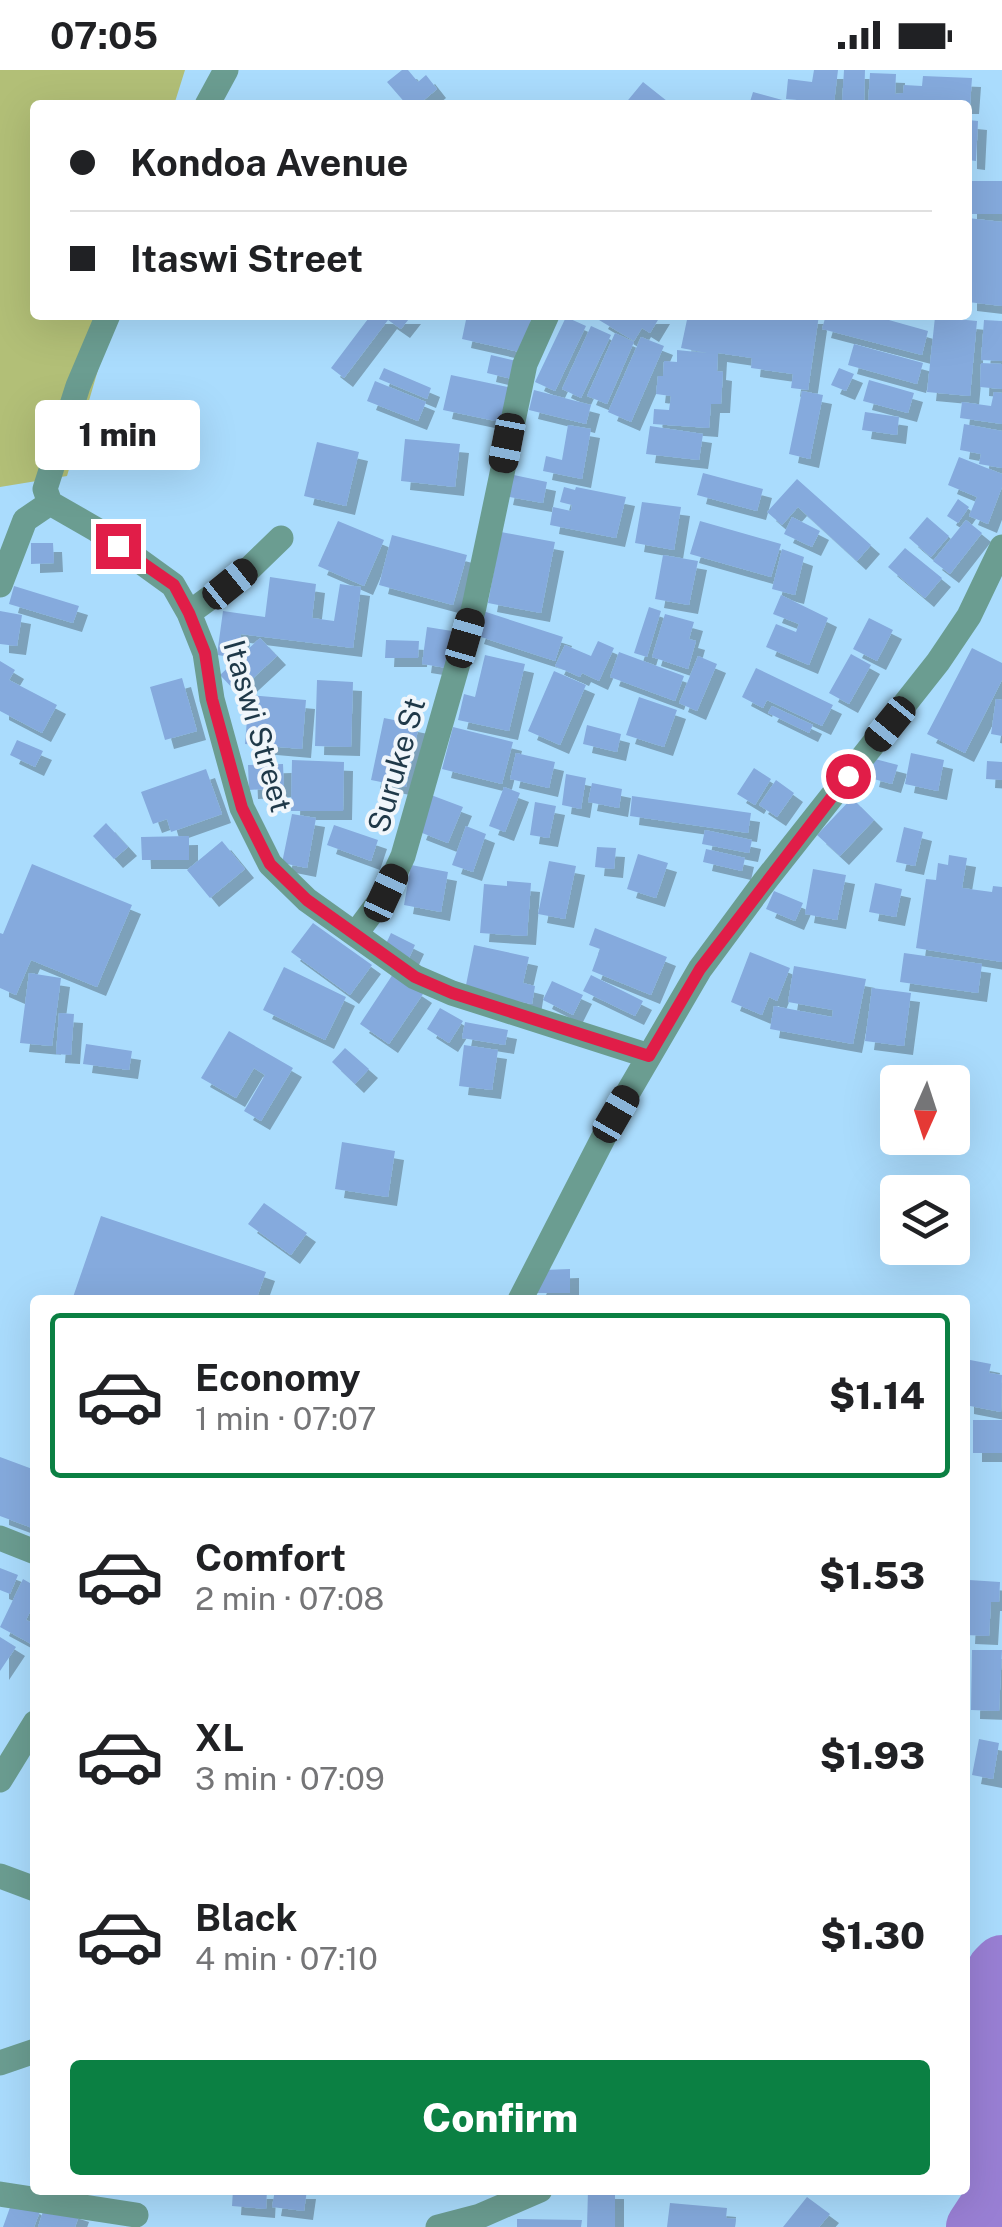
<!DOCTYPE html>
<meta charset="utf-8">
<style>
:root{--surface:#fff;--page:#f2f2f2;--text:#202124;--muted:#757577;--line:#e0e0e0;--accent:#0b8043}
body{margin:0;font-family:"Public Sans",sans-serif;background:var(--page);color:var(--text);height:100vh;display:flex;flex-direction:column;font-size:38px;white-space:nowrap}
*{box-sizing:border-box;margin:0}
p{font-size:32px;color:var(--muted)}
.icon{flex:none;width:55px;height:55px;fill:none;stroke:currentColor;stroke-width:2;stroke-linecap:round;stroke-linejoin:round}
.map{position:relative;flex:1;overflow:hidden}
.side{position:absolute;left:30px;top:1225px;width:940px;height:900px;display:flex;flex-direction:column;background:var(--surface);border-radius:10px;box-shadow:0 10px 40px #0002}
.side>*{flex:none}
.top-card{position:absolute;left:30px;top:30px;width:942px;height:220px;border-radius:10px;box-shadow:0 10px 40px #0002;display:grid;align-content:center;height:220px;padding:0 40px;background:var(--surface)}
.needle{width:65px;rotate:183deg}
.fabs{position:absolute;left:880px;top:995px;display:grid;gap:20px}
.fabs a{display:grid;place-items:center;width:90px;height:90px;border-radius:10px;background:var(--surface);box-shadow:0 10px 40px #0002;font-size:50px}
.end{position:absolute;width:45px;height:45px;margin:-22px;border:12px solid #e11d48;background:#fff;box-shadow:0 0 0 5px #fff}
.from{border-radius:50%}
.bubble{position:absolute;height:70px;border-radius:10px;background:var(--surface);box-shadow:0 10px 40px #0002;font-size:32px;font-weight:800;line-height:70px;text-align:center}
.car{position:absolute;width:30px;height:60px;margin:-30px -15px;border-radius:12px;box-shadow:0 0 8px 2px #0007;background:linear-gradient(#222 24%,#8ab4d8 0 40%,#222 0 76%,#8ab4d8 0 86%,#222 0)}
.top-card b{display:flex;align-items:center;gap:35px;height:95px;font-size:38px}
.top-card b+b{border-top:2px solid var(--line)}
.top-card i{width:25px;height:25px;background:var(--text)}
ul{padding:18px 0 0;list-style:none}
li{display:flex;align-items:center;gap:30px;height:165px;margin:0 20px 15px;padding:0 20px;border:5px solid transparent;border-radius:10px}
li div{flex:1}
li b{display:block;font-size:38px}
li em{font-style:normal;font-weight:800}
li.active{border-color:var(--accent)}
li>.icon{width:90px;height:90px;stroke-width:1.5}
.action{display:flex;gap:20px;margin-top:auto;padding:20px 40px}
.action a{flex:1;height:115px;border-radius:10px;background:var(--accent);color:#fff;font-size:40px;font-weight:800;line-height:115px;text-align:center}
.status{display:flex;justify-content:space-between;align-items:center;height:70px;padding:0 50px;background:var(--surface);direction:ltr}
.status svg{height:28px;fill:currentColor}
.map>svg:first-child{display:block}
</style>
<div class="status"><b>07:05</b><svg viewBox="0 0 49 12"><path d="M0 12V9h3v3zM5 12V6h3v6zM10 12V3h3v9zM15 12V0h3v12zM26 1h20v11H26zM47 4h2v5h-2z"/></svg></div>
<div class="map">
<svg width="1002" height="2157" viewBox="0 0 1002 2157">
<defs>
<filter id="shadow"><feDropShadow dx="9" dy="9" stdDeviation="0" flood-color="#0004"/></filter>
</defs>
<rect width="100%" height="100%" fill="#aadcfd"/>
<!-- green -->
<path fill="#b2bf77" d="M 0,0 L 185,0 L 174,35 L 35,35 L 35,245 L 114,245 L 67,406 L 0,417 Z"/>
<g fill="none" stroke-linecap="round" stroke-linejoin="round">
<!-- river -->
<path stroke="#997fd4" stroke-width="58" d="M 975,2157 L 998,2122 L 996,2056 L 986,1959 L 996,1900 L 1002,1894"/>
</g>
<!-- building -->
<path fill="#85aadd" filter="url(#shadow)" d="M 402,0 L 408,0 L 418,12 L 426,5 L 437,19 L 418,35 L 407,35 L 387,12 Z
M 814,0 L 838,0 L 834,33 L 786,29 L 788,9 L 812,12 Z
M 844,0 L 865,0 L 864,35 L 842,34 Z
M 870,3 L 896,4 L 895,24 L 903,23 L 904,15 L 922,16 L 923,6 L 972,8 L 970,35 L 868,35 Z
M 643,12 L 672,35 L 624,35 Z
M 753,22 L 797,34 L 797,35 L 749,35 Z
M 968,50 L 978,51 L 976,91 L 968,90 Z
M 968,111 L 1002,111 L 1002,144 L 968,144 Z
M 968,148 L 1002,152 L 1002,236 L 968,232 Z
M 371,245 L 412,245 L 401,259 L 388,250 L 344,308 L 331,298 Z
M 467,245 L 532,245 L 524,283 L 462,269 Z
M 602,245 L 661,245 L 650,263 L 642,258 L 634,271 L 599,250 Z
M 688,245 L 819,245 L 808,320 L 791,318 L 793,304 L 751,298 L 752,288 L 718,283 L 717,301 L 723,302 L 721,334 L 711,334 L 709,358 L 653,354 L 654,339 L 669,340 L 671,326 L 656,324 L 658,306 L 663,306 L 664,291 L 677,292 L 677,280 L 707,283 L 681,278 Z
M 826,245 L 871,245 L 928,261 L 922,285 L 822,259 Z
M 566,247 L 586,256 L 555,321 L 535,312 Z
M 935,247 L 977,251 L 970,326 L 927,322 Z
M 984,250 L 1002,251 L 1002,291 L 981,290 Z
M 591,256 L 611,265 L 581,328 L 562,319 Z
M 615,263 L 634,272 L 607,334 L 587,326 Z
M 641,267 L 664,276 L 631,352 L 608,342 Z
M 854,274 L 923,293 L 917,314 L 848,295 Z
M 491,285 L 521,292 L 516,310 L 487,303 Z
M 981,293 L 1002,294 L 1002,319 L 980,317 Z
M 384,298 L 431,318 L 427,329 L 379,309 Z
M 839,298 L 854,304 L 846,321 L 831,315 Z
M 451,305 L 512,318 L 505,353 L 443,340 Z
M 869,310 L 914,323 L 908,343 L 863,331 Z
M 375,311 L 426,332 L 418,351 L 367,331 Z
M 534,320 L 591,335 L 586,354 L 529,340 Z
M 802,321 L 823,325 L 810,389 L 789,384 Z
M 994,322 L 1002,323 L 1002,354 L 960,348 L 962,332 L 991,336 Z
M 865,342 L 899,347 L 897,365 L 862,360 Z
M 964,354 L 1002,361 L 1002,398 L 979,394 L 981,384 L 960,380 Z
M 568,355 L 591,359 L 582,409 L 543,401 L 546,386 L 562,390 Z
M 650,356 L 703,364 L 699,390 L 646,384 Z
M 405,369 L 460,374 L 455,417 L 401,411 Z
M 317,372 L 359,382 L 346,436 L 304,426 Z
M 959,387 L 1002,404 L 1002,417 L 988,454 L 969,446 L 977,427 L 948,415 Z
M 703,403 L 763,419 L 757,441 L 697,425 Z
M 509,404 L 547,412 L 543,433 L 504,426 Z
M 797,409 L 871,475 L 857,491 L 798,437 L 782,455 L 767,442 Z
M 564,417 L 575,420 L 576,417 L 626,427 L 616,468 L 550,455 L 553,437 L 571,441 L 572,435 L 560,432 Z
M 958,429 L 969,437 L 958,453 L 947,446 Z
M 642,432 L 681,437 L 674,480 L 635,473 Z
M 792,447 L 820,461 L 812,477 L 784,464 Z
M 927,447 L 949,466 L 931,487 L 909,468 Z
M 966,450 L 982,463 L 950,504 L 933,491 Z
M 338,451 L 384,470 L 364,516 L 318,496 Z
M 700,451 L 781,474 L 771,507 L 690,484 Z
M 501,462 L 555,472 L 541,543 L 488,533 Z
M 392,465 L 467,485 L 453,535 L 379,515 Z
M 31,473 L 53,473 L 54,493 L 31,494 Z
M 905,478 L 942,508 L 925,528 L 888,497 Z
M 782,479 L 804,487 L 795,525 L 772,519 Z
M 663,485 L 698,491 L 689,535 L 655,529 Z
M 270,507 L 316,514 L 312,548 L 334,551 L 340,514 L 361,517 L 353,578 L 241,564 L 238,588 L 217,585 L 223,541 L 265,547 Z
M 14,516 L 79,536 L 73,553 L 9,534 Z
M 781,525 L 828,548 L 809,595 L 766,577 L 776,554 L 796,562 L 799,554 L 773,544 Z
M 649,537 L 661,541 L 647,587 L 634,583 Z
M 0,541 L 22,545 L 17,576 L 0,574 Z
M 483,541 L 563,567 L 555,591 L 475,565 Z
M 665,544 L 694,552 L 689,569 L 696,571 L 688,599 L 652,587 Z
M 869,548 L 893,560 L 877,591 L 853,579 Z
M 427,557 L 452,561 L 447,598 L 422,594 Z
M 260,568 L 277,586 L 237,623 L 220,605 Z
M 386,570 L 419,571 L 418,588 L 385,588 Z
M 598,571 L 614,578 L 599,611 L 582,603 L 580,607 L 555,596 L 565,575 L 591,586 Z
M 972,578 L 1002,593 L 1002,610 L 965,683 L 927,664 Z
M 619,582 L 684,606 L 675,631 L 610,607 Z
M 851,584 L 871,595 L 849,634 L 829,623 Z
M 485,585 L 525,594 L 509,661 L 458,650 L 464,624 L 475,627 Z
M 698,586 L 717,594 L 697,641 L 679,633 Z
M 0,591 L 15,600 L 9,610 L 57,635 L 42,663 L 0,641 Z
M 756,598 L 833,635 L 822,656 L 767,630 L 763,638 L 742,627 Z
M 554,601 L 586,615 L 560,675 L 528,661 Z
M 182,608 L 197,661 L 165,670 L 150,617 Z
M 317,610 L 353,612 L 351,677 L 315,676 Z
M 249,625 L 306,630 L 302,679 L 245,674 Z
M 639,627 L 677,640 L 664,677 L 626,665 Z
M 996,629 L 1002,630 L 1002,666 L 991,664 Z
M 772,636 L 813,655 L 809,663 L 768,643 Z
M 384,648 L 419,655 L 406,717 L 371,710 Z
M 587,655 L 621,664 L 617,682 L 583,674 Z
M 453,657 L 513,672 L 502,714 L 442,699 Z
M 17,670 L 43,681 L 35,697 L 10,685 Z
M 516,683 L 555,692 L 549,718 L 510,709 Z
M 911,683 L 944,690 L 938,721 L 905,714 Z
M 875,689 L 898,695 L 892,714 L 870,708 Z
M 292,690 L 344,692 L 343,741 L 291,741 Z
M 987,691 L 1002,692 L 1002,710 L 986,709 Z
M 283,694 L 284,718 L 249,720 L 248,695 Z
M 754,698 L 771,709 L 755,735 L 737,724 Z
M 206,699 L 222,744 L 171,762 L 167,749 L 153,754 L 141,722 Z
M 566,704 L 586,708 L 581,739 L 562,735 Z
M 776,710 L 794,723 L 777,747 L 759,735 Z
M 592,713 L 622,719 L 619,738 L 588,732 Z
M 504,717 L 520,723 L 505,762 L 489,756 Z
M 431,725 L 463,737 L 448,773 L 417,761 Z
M 632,726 L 751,743 L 748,763 L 630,746 Z
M 852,728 L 874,750 L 840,786 L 817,765 Z
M 535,732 L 556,736 L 549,768 L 530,765 Z
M 292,744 L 316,748 L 307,798 L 282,793 Z
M 106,753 L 128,777 L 114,789 L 93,766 Z
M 334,755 L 378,770 L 371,791 L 327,775 Z
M 466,756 L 486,764 L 473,802 L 452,795 Z
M 904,757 L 923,762 L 915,796 L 896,792 Z
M 705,760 L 752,770 L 749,783 L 702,774 Z
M 189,766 L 189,790 L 142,790 L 141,767 Z
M 222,771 L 245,799 L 210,828 L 187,800 Z
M 597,777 L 616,778 L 614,799 L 595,797 Z
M 706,779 L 745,788 L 742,801 L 703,792 Z
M 638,784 L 668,793 L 656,828 L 627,819 Z
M 949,785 L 967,788 L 962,818 L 992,822 L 993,816 L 1002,817 L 1002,892 L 916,878 L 926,809 L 936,810 L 938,793 L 948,795 Z
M 549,791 L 576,796 L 565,849 L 538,844 Z
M 32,794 L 132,835 L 97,917 L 31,890 L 16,925 L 0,918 L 0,863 L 3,864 Z
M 411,795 L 448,802 L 441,842 L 404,835 Z
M 813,799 L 846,805 L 837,850 L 805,844 Z
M 507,811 L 531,813 L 527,866 L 480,863 L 484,814 L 507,816 Z
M 875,813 L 902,819 L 896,847 L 869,842 Z
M 774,821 L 803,833 L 795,851 L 766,839 Z
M 313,853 L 372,895 L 350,925 L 291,882 Z
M 595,858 L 667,887 L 651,925 L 592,901 L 600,879 L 589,875 Z
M 391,863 L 415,875 L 409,888 L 385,876 Z
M 474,875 L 529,887 L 523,913 L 535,916 L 532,934 L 465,920 Z
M 750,882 L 790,898 L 777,931 L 769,927 L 762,945 L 731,932 Z
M 904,883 L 982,894 L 978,923 L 900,912 Z
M 794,896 L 866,909 L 853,974 L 770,959 L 774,936 L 832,947 L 833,940 L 788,932 Z
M 284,897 L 346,927 L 325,970 L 263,940 Z
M 29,903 L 61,908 L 52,976 L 20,973 Z
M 393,904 L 423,924 L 389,974 L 360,954 Z
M 591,905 L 643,931 L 635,946 L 583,921 Z
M 552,911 L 583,925 L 573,945 L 543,930 Z
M 872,918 L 911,923 L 904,976 L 865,971 Z
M 440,938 L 463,951 L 449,973 L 427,959 Z
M 59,943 L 74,944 L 71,985 L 56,984 Z
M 465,952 L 508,960 L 505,975 L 462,968 Z
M 229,961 L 293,998 L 261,1051 L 244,1041 L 265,1005 L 254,998 L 236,1028 L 201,1008 Z
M 86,974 L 132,981 L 129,1000 L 83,994 Z
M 464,975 L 498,980 L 492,1020 L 459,1016 Z
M 345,978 L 369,999 L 355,1014 L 332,992 Z
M 342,1072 L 395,1081 L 388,1127 L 335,1119 Z
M 264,1133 L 307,1163 L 291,1185 L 248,1154 Z
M 101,1146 L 266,1202 L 256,1230 L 72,1230 Z
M 570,1199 L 570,1223 L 534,1223 L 544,1200 Z
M 965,1289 L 991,1294 L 989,1303 L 1002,1305 L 1001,1342 L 965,1335 Z
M 973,1350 L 1002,1350 L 1002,1383 L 973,1383 Z
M 0,1387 L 35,1400 L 35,1459 L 0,1446 Z
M 0,1498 L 18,1505 L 10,1524 L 0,1520 Z
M 23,1509 L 35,1516 L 35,1540 L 32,1538 L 26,1550 L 35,1554 L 35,1576 L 0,1557 Z
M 969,1510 L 1000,1512 L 999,1532 L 991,1532 L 989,1566 L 966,1565 Z
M 0,1567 L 16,1577 L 0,1601 Z
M 972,1580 L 1002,1580 L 999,1641 L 971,1640 Z
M 979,1669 L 999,1673 L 993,1709 L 972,1705 Z
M 233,2120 L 267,2120 L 266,2139 L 232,2136 Z
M 275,2120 L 307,2120 L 304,2141 L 272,2137 Z
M 588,2120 L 615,2120 L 615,2157 L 587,2157 Z
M 807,2127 L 830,2144 L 819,2157 L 783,2157 Z
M 13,2129 L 41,2139 L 34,2157 L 3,2157 Z
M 46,2132 L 80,2143 L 75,2157 L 38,2157 Z
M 670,2133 L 727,2138 L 726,2148 L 736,2149 L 735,2157 L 667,2157 Z
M 517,2149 L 582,2150 L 581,2157 L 517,2157 Z"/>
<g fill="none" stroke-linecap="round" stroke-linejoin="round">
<!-- minor -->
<path stroke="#6b9d91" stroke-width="25" d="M 207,35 L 226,0
M 108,245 L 78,316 L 45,419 L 50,433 L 97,460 L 173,515 L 189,543 L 205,583 L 212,629 L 242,738 L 270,794 L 307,830 L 415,907 L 452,923 L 649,986
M 0,515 L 25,450 L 50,433
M 189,543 L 248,500 L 281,468
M 357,862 L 386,823 L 403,786 L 474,537 L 525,294 L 547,245
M 520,1230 L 616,1043 L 700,899 L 765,811 L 938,592 L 969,546 L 1002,477
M 0,1468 L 35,1482
M 0,1710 L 35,1653
M 0,1806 L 35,1819
M 0,1993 L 35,1981
M 0,2124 L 136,2145
M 438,2157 L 480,2146 L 540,2120"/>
</g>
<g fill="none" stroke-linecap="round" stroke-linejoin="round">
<!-- route -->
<path stroke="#e11d48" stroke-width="12" d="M 118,476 L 174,515 L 189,543 L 205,583 L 212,629 L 242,738 L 270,794 L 307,830 L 415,907 L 452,923 L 649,986 L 700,899 L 848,706"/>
</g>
<g text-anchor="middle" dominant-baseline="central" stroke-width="8" stroke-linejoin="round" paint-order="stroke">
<!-- street labels -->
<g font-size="30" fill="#1f3949" stroke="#f0f6fb">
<text transform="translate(258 656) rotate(74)">Itaswi Street</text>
<text transform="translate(396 695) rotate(-74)">Suruke St</text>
</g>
</g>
</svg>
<div class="fabs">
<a><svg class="needle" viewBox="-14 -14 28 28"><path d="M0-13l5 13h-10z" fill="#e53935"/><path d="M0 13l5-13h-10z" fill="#757577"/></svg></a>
<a><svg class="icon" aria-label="layers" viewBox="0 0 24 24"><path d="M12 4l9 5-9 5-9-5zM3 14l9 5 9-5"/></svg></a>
</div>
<i class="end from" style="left:848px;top:706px"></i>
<i class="end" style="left:118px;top:476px"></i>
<div class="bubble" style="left:35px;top:330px;width:165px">1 min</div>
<i class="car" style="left:507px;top:373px;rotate:191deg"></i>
<i class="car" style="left:230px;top:514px;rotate:51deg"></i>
<i class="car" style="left:465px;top:568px;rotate:16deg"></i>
<i class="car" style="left:890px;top:654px;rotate:219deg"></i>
<i class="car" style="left:386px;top:823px;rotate:25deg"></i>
<i class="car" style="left:616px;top:1044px;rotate:30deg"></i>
<div class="top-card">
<b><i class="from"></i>Kondoa Avenue</b>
<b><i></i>Itaswi Street</b>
</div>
<section class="side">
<ul>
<li class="active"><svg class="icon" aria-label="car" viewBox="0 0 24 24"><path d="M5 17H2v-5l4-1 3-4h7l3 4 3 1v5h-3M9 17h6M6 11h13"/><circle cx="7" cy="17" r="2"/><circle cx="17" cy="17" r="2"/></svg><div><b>Economy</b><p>1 min · 07:07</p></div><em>$1.14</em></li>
<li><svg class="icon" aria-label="car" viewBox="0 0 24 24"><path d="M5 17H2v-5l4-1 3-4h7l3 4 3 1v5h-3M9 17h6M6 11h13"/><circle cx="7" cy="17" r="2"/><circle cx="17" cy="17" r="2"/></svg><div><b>Comfort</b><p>2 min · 07:08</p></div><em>$1.53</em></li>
<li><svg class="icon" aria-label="car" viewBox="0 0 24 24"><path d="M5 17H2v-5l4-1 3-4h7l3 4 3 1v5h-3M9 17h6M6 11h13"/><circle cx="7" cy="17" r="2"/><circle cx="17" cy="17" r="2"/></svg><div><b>XL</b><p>3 min · 07:09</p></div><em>$1.93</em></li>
<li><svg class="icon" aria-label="car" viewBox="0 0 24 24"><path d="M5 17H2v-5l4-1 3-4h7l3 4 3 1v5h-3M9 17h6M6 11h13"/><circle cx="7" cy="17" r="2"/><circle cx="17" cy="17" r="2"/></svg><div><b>Black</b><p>4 min · 07:10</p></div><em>$1.30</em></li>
</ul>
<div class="action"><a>Confirm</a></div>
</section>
</div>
